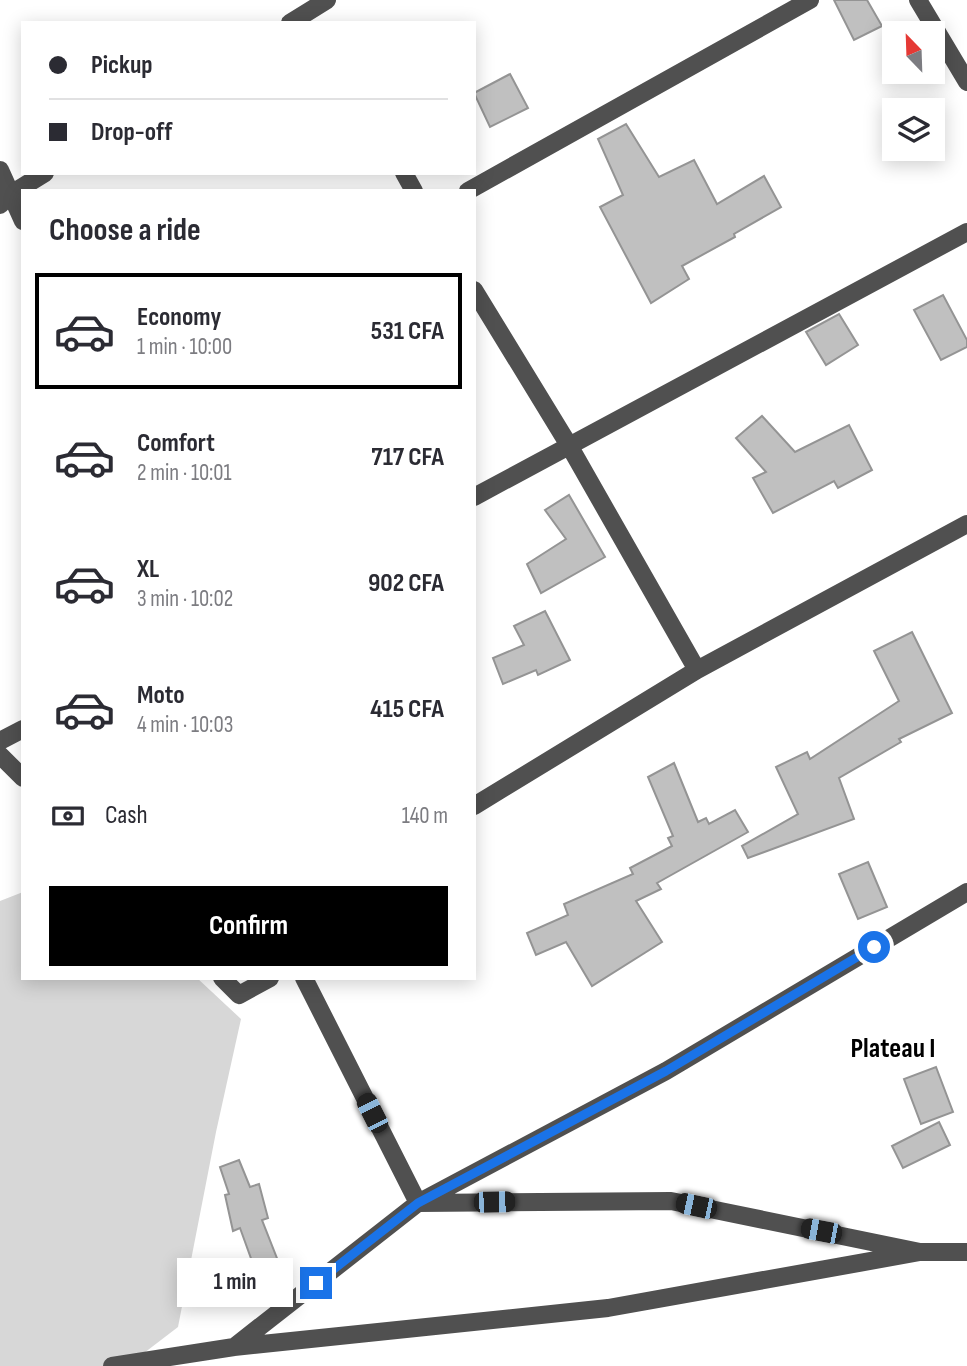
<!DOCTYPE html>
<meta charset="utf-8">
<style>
:root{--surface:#fff;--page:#f7f7f7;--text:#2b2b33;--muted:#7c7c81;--line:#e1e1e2;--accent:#000}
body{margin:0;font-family:"Sofia Sans Condensed",sans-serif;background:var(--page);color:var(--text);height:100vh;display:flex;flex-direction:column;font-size:26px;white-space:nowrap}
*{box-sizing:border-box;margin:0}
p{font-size:23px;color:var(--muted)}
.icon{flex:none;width:38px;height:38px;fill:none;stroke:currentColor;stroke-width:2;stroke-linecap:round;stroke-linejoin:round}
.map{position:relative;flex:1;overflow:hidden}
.drawer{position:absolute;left:21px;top:189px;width:455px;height:791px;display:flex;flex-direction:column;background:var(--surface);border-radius:0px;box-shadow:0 4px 18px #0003}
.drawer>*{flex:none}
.top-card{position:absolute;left:21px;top:21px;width:455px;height:154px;border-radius:0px;box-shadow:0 4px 18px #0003;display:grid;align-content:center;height:154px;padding:0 28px;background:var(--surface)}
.needle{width:46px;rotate:337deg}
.fabs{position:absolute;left:882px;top:21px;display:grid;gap:14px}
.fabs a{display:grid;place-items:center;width:63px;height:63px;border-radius:0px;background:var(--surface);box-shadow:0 4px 18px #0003;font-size:35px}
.end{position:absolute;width:32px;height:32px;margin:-16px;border:9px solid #1a73e8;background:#fff;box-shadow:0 0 0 4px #fff}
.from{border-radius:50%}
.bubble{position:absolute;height:49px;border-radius:0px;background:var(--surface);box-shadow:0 4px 18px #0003;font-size:23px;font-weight:700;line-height:49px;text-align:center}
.car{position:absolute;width:21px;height:42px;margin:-21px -10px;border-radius:9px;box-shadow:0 0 5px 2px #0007;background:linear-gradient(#222 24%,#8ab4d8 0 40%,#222 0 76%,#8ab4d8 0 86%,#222 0)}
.top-card b{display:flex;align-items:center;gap:24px;height:66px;font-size:26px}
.top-card b+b{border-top:2px solid var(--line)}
.top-card i{width:18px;height:18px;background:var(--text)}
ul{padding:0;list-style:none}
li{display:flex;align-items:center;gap:21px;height:116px;margin:0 14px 10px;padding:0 14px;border:4px solid transparent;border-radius:0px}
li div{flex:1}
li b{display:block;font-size:26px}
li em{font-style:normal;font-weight:700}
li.on{border-color:var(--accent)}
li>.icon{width:63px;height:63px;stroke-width:1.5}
h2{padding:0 28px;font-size:32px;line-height:84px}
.pay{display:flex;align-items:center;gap:18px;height:77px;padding:0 28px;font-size:26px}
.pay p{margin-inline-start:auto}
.primary-button{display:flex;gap:14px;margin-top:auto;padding:14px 28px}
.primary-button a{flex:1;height:80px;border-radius:0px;background:var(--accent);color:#fff;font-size:28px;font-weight:700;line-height:80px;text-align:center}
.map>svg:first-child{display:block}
</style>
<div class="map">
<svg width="967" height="1366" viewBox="0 0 967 1366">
<rect width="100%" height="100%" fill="#fff"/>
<!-- green -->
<path fill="#d7d7d7" d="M 23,892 L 23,978 L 197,978 L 241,1019 L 216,1132 L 178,1327 L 127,1366 L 0,1366 L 0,901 Z"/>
<!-- building -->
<path fill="#c0c0c0" stroke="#949494" stroke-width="2" d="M 834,0 L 867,0 L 882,26 L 854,40 Z
M 510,74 L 528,108 L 490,127 L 474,93 Z
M 626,124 L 659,177 L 694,160 L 717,204 L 764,176 L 781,207 L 734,234 L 735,237 L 682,266 L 689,279 L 651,303 L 600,207 L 623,195 L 598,139 Z
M 943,295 L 967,340 L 967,347 L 941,360 L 914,310 Z
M 839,314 L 858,345 L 826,365 L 806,332 Z
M 762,416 L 795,452 L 849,425 L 872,470 L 838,488 L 834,481 L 773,513 L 753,478 L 766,472 L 736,438 Z
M 569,495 L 605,557 L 541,593 L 527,564 L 566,539 L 545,510 Z
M 545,611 L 570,660 L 538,675 L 536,670 L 503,684 L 493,658 L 524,645 L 514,626 Z
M 912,632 L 952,713 L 899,739 L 901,742 L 839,778 L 854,819 L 748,858 L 742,846 L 798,814 L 776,767 L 807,752 L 810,759 L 899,701 L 874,651 Z
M 674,763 L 698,822 L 706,818 L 709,824 L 735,810 L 748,832 L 657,883 L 661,889 L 636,901 L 662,942 L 592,986 L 566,942 L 536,955 L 527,933 L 568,915 L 564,904 L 633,874 L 630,868 L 672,846 L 668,838 L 673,836 L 648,777 Z
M 868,862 L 887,907 L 858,919 L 839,874 Z
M 936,1067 L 953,1112 L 921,1124 L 904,1079 Z
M 939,1122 L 950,1145 L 903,1168 L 892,1146 Z
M 239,1160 L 250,1187 L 259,1184 L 268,1218 L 262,1220 L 280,1266 L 257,1275 L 240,1228 L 233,1231 L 225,1195 L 229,1194 L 220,1167 Z"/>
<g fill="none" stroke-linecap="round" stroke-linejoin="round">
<!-- minor -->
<path stroke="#505050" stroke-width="18" d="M 918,0 L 967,82
M 290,23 L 327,0
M 0,170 L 23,221
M 404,173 L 414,191
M 468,191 L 810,0
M 0,205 L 11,194 L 45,173
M 474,290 L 570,447 L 697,670
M 474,497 L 967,232
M 0,741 L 23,729
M 0,755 L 23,778
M 474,806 L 697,670 L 967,524
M 222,978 L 239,995 L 270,978
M 304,978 L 418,1203 L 671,1201 L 920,1252 L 967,1252
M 234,1347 L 418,1203 L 666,1071 L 967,892
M 112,1366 L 234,1347 L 608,1308 L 920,1252"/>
</g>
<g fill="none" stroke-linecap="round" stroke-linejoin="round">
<!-- route -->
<path stroke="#1a73e8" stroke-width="9" d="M 316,1283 L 418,1203 L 666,1071 L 874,947"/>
</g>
<g text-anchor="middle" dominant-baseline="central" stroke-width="6" stroke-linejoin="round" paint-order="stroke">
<!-- district labels -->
<g font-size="28" font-weight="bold" fill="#000" stroke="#fff">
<text x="893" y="1048">Plateau I</text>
</g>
</g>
</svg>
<div class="fabs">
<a><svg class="needle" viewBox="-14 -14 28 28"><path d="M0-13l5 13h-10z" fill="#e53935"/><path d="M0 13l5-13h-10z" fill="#7c7c81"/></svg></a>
<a><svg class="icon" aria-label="layers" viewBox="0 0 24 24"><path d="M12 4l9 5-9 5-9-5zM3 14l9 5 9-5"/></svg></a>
</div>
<i class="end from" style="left:874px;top:947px"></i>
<i class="end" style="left:316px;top:1283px"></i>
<div class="bubble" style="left:177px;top:1258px;width:116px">1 min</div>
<i class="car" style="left:372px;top:1113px;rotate:333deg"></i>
<i class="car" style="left:494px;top:1202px;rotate:89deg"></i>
<i class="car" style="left:696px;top:1206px;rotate:282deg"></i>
<i class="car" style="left:821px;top:1231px;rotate:281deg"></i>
<div class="top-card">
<b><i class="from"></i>Pickup</b>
<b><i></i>Drop-off</b>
</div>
<section class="drawer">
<h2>Choose a ride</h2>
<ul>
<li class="on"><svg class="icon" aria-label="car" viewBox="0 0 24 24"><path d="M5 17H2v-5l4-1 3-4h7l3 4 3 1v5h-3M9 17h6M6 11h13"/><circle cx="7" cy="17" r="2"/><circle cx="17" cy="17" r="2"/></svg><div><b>Economy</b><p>1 min · 10:00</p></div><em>531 CFA</em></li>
<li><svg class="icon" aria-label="car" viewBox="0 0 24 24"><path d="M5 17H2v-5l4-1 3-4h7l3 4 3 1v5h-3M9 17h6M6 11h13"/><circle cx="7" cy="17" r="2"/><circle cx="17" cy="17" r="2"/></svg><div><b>Comfort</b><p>2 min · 10:01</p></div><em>717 CFA</em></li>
<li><svg class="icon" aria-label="car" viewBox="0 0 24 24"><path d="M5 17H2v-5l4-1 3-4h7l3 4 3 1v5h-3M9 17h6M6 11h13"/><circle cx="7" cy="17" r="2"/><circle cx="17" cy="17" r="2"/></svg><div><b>XL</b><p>3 min · 10:02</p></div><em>902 CFA</em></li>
<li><svg class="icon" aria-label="car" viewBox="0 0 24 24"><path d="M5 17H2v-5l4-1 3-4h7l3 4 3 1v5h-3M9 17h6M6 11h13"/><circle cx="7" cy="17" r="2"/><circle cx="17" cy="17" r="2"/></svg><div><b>Moto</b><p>4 min · 10:03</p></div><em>415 CFA</em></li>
</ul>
<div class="pay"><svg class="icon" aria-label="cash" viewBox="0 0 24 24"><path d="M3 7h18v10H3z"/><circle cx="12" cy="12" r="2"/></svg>Cash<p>140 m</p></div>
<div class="primary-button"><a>Confirm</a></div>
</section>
</div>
